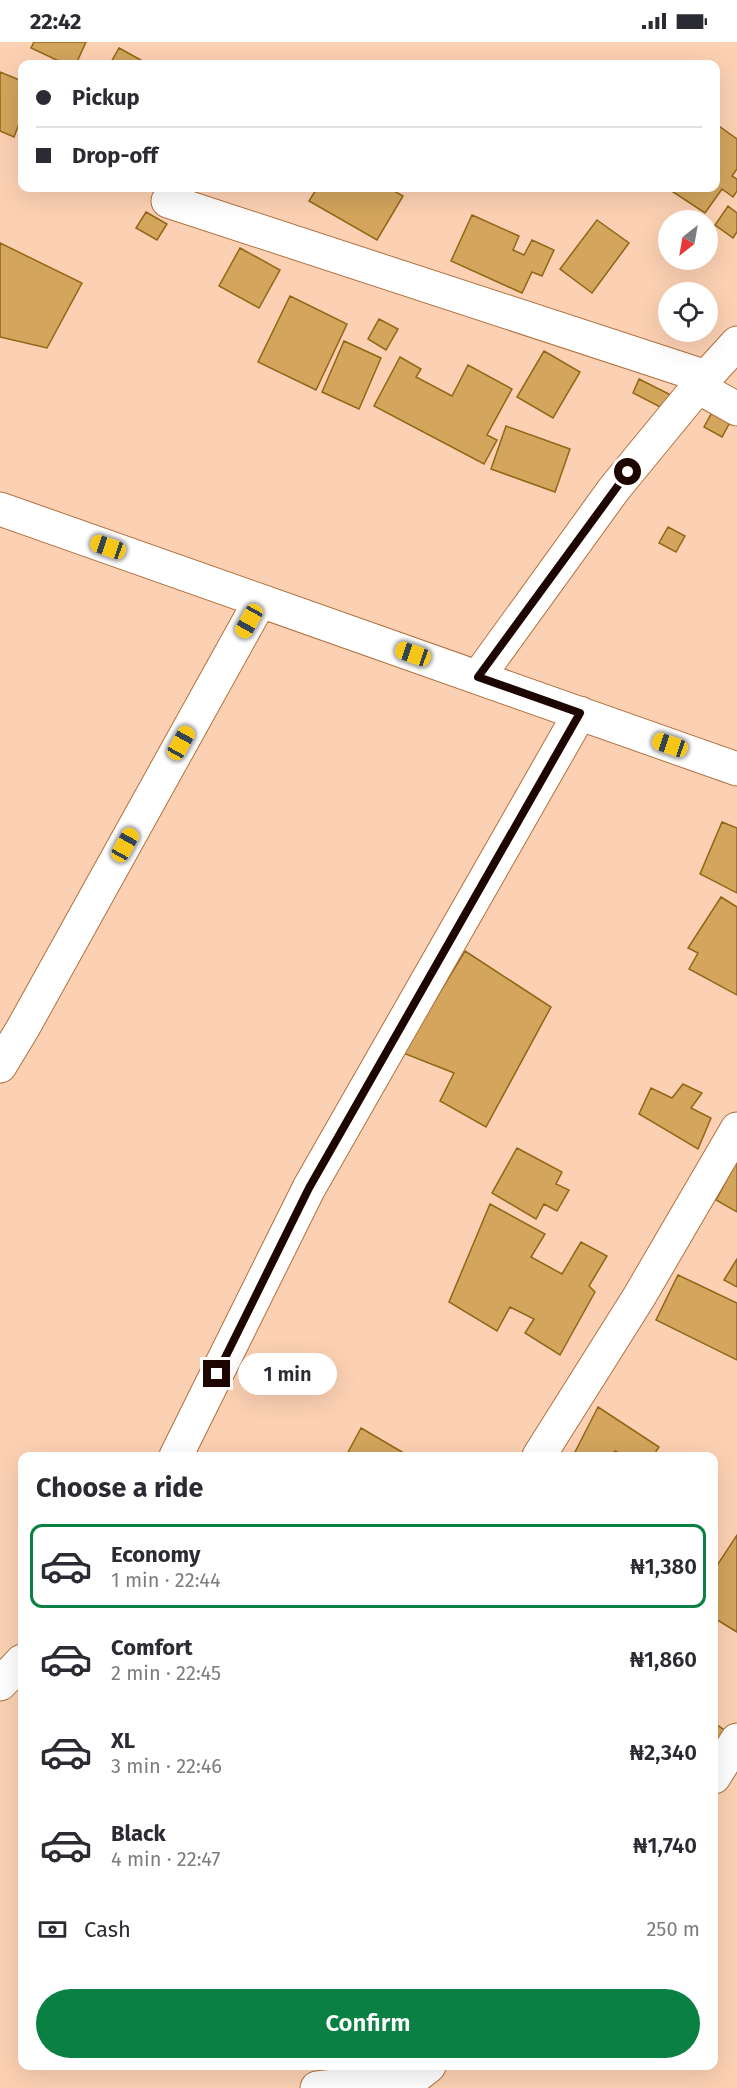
<!DOCTYPE html>
<meta charset="utf-8">
<style>
:root{--surface:#fff;--page:#f2f2f3;--text:#2b2b33;--muted:#7c7c81;--line:#e1e1e2;--accent:#0b8043}
body{margin:0;font-family:"Fira Sans",sans-serif;background:var(--page);color:var(--text);height:100vh;display:flex;flex-direction:column;font-size:22px;white-space:nowrap}
*{box-sizing:border-box;margin:0}
p{font-size:20px;color:var(--muted)}
.icon{flex:none;width:33px;height:33px;fill:none;stroke:currentColor;stroke-width:2;stroke-linecap:round;stroke-linejoin:round}
.map{position:relative;flex:1;overflow:hidden}
.side{position:absolute;left:18px;top:1410px;width:700px;height:618px;display:flex;flex-direction:column;background:var(--surface);border-radius:12px;box-shadow:0 6px 24px #0002}
.side>*{flex:none}
.hud{position:absolute;left:18px;top:18px;width:702px;height:132px;border-radius:12px;box-shadow:0 6px 24px #0002;display:grid;align-content:center;height:132px;padding:0 18px;background:var(--surface)}
.needle{width:39px;rotate:211deg}
.fabs{position:absolute;left:658px;top:168px;display:grid;gap:12px}
.fabs a{display:grid;place-items:center;width:60px;height:60px;border-radius:50%;background:var(--surface);box-shadow:0 6px 24px #0002;font-size:30px}
.end{position:absolute;width:27px;height:27px;margin:-14px;border:8px solid #1d0600;background:#fff;box-shadow:0 0 0 3px #fff}
.from{border-radius:50%}
.bubble{position:absolute;height:42px;border-radius:21px;background:var(--surface);box-shadow:0 6px 24px #0002;font-size:20px;font-weight:600;line-height:42px;text-align:center}
.car{position:absolute;width:18px;height:36px;margin:-18px -9px;border-radius:8px;box-shadow:0 0 4px 2px #0007;background:linear-gradient(#f5c518 24%,#345 0 40%,#f5c518 0 76%,#345 0 86%,#f5c518 0)}
.hud b{display:flex;align-items:center;gap:21px;height:57px;font-size:22px}
.hud b+b{border-top:2px solid var(--line)}
.hud i{width:15px;height:15px;background:var(--text)}
ul{padding:0;list-style:none}
li{display:flex;align-items:center;gap:18px;height:84px;margin:0 12px 9px;padding:0 6px;border:3px solid transparent;border-radius:12px}
li div{flex:1}
li b{display:block;font-size:22px}
li em{font-style:normal;font-weight:600}
li.current{border-color:var(--accent)}
li>.icon{width:54px;height:54px;stroke-width:1.5}
h2{padding:0 18px;font-size:27px;line-height:72px}
.pay{display:flex;align-items:center;gap:15px;height:66px;padding:0 18px;font-size:22px}
.pay p{margin-inline-start:auto}
.button{display:flex;gap:12px;margin-top:auto;padding:12px 18px}
.button a{flex:1;height:69px;border-radius:36px;background:var(--accent);color:#fff;font-size:24px;font-weight:600;line-height:69px;text-align:center}
.status{display:flex;justify-content:space-between;align-items:center;height:42px;padding:0 30px;background:var(--surface);direction:ltr}
.status svg{height:16px;fill:currentColor}
.map>svg:first-child{display:block}
</style>
<div class="status"><b>22:42</b><svg viewBox="0 0 49 12"><path d="M0 12V9h3v3zM5 12V6h3v6zM10 12V3h3v9zM15 12V0h3v12zM26 1h20v11H26zM47 4h2v5h-2z"/></svg></div>
<div class="map">
<svg width="737" height="2046" viewBox="0 0 737 2046">
<rect width="100%" height="100%" fill="#fcd1b3"/>
<!-- building -->
<path fill="#d3a55d" stroke="#916616" stroke-width="1.5" d="M 34,0 L 86,0 L 76,22 L 65,22 L 31,6 Z
M 119,6 L 148,22 L 110,22 Z
M 0,30 L 22,39 L 22,74 L 14,95 L 0,89 Z
M 716,82 L 737,97 L 737,127 L 732,134 L 737,137 L 737,149 L 733,155 L 722,147 L 705,171 L 667,146 L 716,146 Z
M 317,146 L 389,146 L 403,154 L 377,198 L 309,159 Z
M 728,164 L 737,171 L 737,190 L 733,196 L 715,183 Z
M 146,170 L 167,182 L 157,198 L 136,186 Z
M 472,173 L 519,194 L 513,208 L 524,213 L 532,198 L 554,208 L 542,234 L 532,230 L 522,251 L 451,219 Z
M 597,178 L 629,201 L 592,251 L 560,227 Z
M 0,201 L 82,241 L 47,306 L 0,295 Z
M 240,206 L 280,228 L 259,266 L 219,244 Z
M 290,254 L 347,282 L 316,348 L 258,320 Z
M 379,277 L 398,287 L 386,308 L 368,297 Z
M 344,299 L 381,316 L 359,367 L 322,350 Z
M 544,309 L 580,330 L 553,376 L 517,355 Z
M 400,315 L 421,327 L 416,335 L 452,354 L 468,323 L 512,347 L 487,393 L 497,398 L 484,422 L 374,364 Z
M 639,337 L 673,354 L 666,368 L 633,351 Z
M 716,363 L 734,373 L 722,395 L 704,385 Z
M 506,384 L 570,407 L 555,450 L 491,427 Z
M 668,485 L 685,494 L 676,510 L 659,501 Z
M 722,780 L 737,786 L 737,851 L 700,832 Z
M 721,855 L 737,865 L 737,953 L 689,927 L 698,911 L 688,906 Z
M 465,909 L 551,965 L 486,1085 L 440,1059 L 454,1031 L 403,1011 Z
M 683,1042 L 702,1051 L 691,1066 L 711,1076 L 698,1107 L 639,1072 L 651,1046 L 672,1056 Z
M 517,1106 L 562,1130 L 556,1142 L 569,1148 L 557,1169 L 544,1162 L 536,1177 L 492,1151 Z
M 737,1119 L 737,1170 L 716,1158 Z
M 490,1162 L 545,1192 L 531,1215 L 562,1232 L 581,1200 L 607,1214 L 589,1244 L 595,1250 L 560,1313 L 525,1291 L 534,1277 L 510,1265 L 497,1289 L 449,1260 Z
M 737,1217 L 737,1245 L 724,1238 Z
M 678,1233 L 737,1261 L 737,1318 L 656,1278 Z
M 598,1365 L 659,1405 L 653,1414 L 624,1414 L 615,1409 L 611,1414 L 573,1414 Z
M 361,1386 L 409,1414 L 346,1414 Z
M 737,1493 L 737,1590 L 714,1576 L 714,1528 Z
M 714,1681 L 726,1689 L 714,1705 Z"/>
<g fill="none" stroke-linecap="round" stroke-linejoin="round">
<defs>
<path id="minor" d="M 168,159 L 706,335
M 698,345 L 737,367
M 0,467 L 737,727
M 478,635 L 614,447 L 706,335 L 737,301
M 0,1024 L 23,986 L 260,559
M 176,1414 L 309,1146 L 580,671
M 539,1414 L 639,1255 L 737,1087
M 0,1642 L 22,1619
M 714,1735 L 737,1698
M 317,2046 L 415,2035 L 429,2024"/>
</defs>
<!-- minor casing -->
<use href="#minor" stroke="#b1703e" stroke-width="35"/>
<!-- minor -->
<use href="#minor" stroke="#fff" stroke-width="33"/>
</g>
<g fill="none" stroke-linecap="round" stroke-linejoin="round">
<!-- route -->
<path stroke="#1d0600" stroke-width="8" d="M 217,1332 L 309,1146 L 580,671 L 478,635 L 628,430"/>
</g>
</svg>
<div class="fabs">
<a><svg class="needle" viewBox="-14 -14 28 28"><path d="M0-13l5 13h-10z" fill="#e53935"/><path d="M0 13l5-13h-10z" fill="#7c7c81"/></svg></a>
<a><svg class="icon" aria-label="locate" viewBox="0 0 24 24"><circle cx="12" cy="12" r="6"/><path d="M12 2v4M12 18v4M2 12h4M18 12h4"/></svg></a>
</div>
<i class="end from" style="left:628px;top:430px"></i>
<i class="end" style="left:217px;top:1332px"></i>
<div class="bubble" style="left:238px;top:1311px;width:99px">1 min</div>
<i class="car" style="left:108px;top:505px;rotate:289deg"></i>
<i class="car" style="left:249px;top:579px;rotate:209deg"></i>
<i class="car" style="left:413px;top:612px;rotate:289deg"></i>
<i class="car" style="left:181px;top:701px;rotate:29deg"></i>
<i class="car" style="left:670px;top:703px;rotate:289deg"></i>
<i class="car" style="left:125px;top:803px;rotate:29deg"></i>
<div class="hud">
<b><i class="from"></i>Pickup</b>
<b><i></i>Drop-off</b>
</div>
<section class="side">
<h2>Choose a ride</h2>
<ul>
<li class="current"><svg class="icon" aria-label="car" viewBox="0 0 24 24"><path d="M5 17H2v-5l4-1 3-4h7l3 4 3 1v5h-3M9 17h6M6 11h13"/><circle cx="7" cy="17" r="2"/><circle cx="17" cy="17" r="2"/></svg><div><b>Economy</b><p>1 min · 22:44</p></div><em>₦1,380</em></li>
<li><svg class="icon" aria-label="car" viewBox="0 0 24 24"><path d="M5 17H2v-5l4-1 3-4h7l3 4 3 1v5h-3M9 17h6M6 11h13"/><circle cx="7" cy="17" r="2"/><circle cx="17" cy="17" r="2"/></svg><div><b>Comfort</b><p>2 min · 22:45</p></div><em>₦1,860</em></li>
<li><svg class="icon" aria-label="car" viewBox="0 0 24 24"><path d="M5 17H2v-5l4-1 3-4h7l3 4 3 1v5h-3M9 17h6M6 11h13"/><circle cx="7" cy="17" r="2"/><circle cx="17" cy="17" r="2"/></svg><div><b>XL</b><p>3 min · 22:46</p></div><em>₦2,340</em></li>
<li><svg class="icon" aria-label="car" viewBox="0 0 24 24"><path d="M5 17H2v-5l4-1 3-4h7l3 4 3 1v5h-3M9 17h6M6 11h13"/><circle cx="7" cy="17" r="2"/><circle cx="17" cy="17" r="2"/></svg><div><b>Black</b><p>4 min · 22:47</p></div><em>₦1,740</em></li>
</ul>
<div class="pay"><svg class="icon" aria-label="cash" viewBox="0 0 24 24"><path d="M3 7h18v10H3z"/><circle cx="12" cy="12" r="2"/></svg>Cash<p>250 m</p></div>
<div class="button"><a>Confirm</a></div>
</section>
</div>
